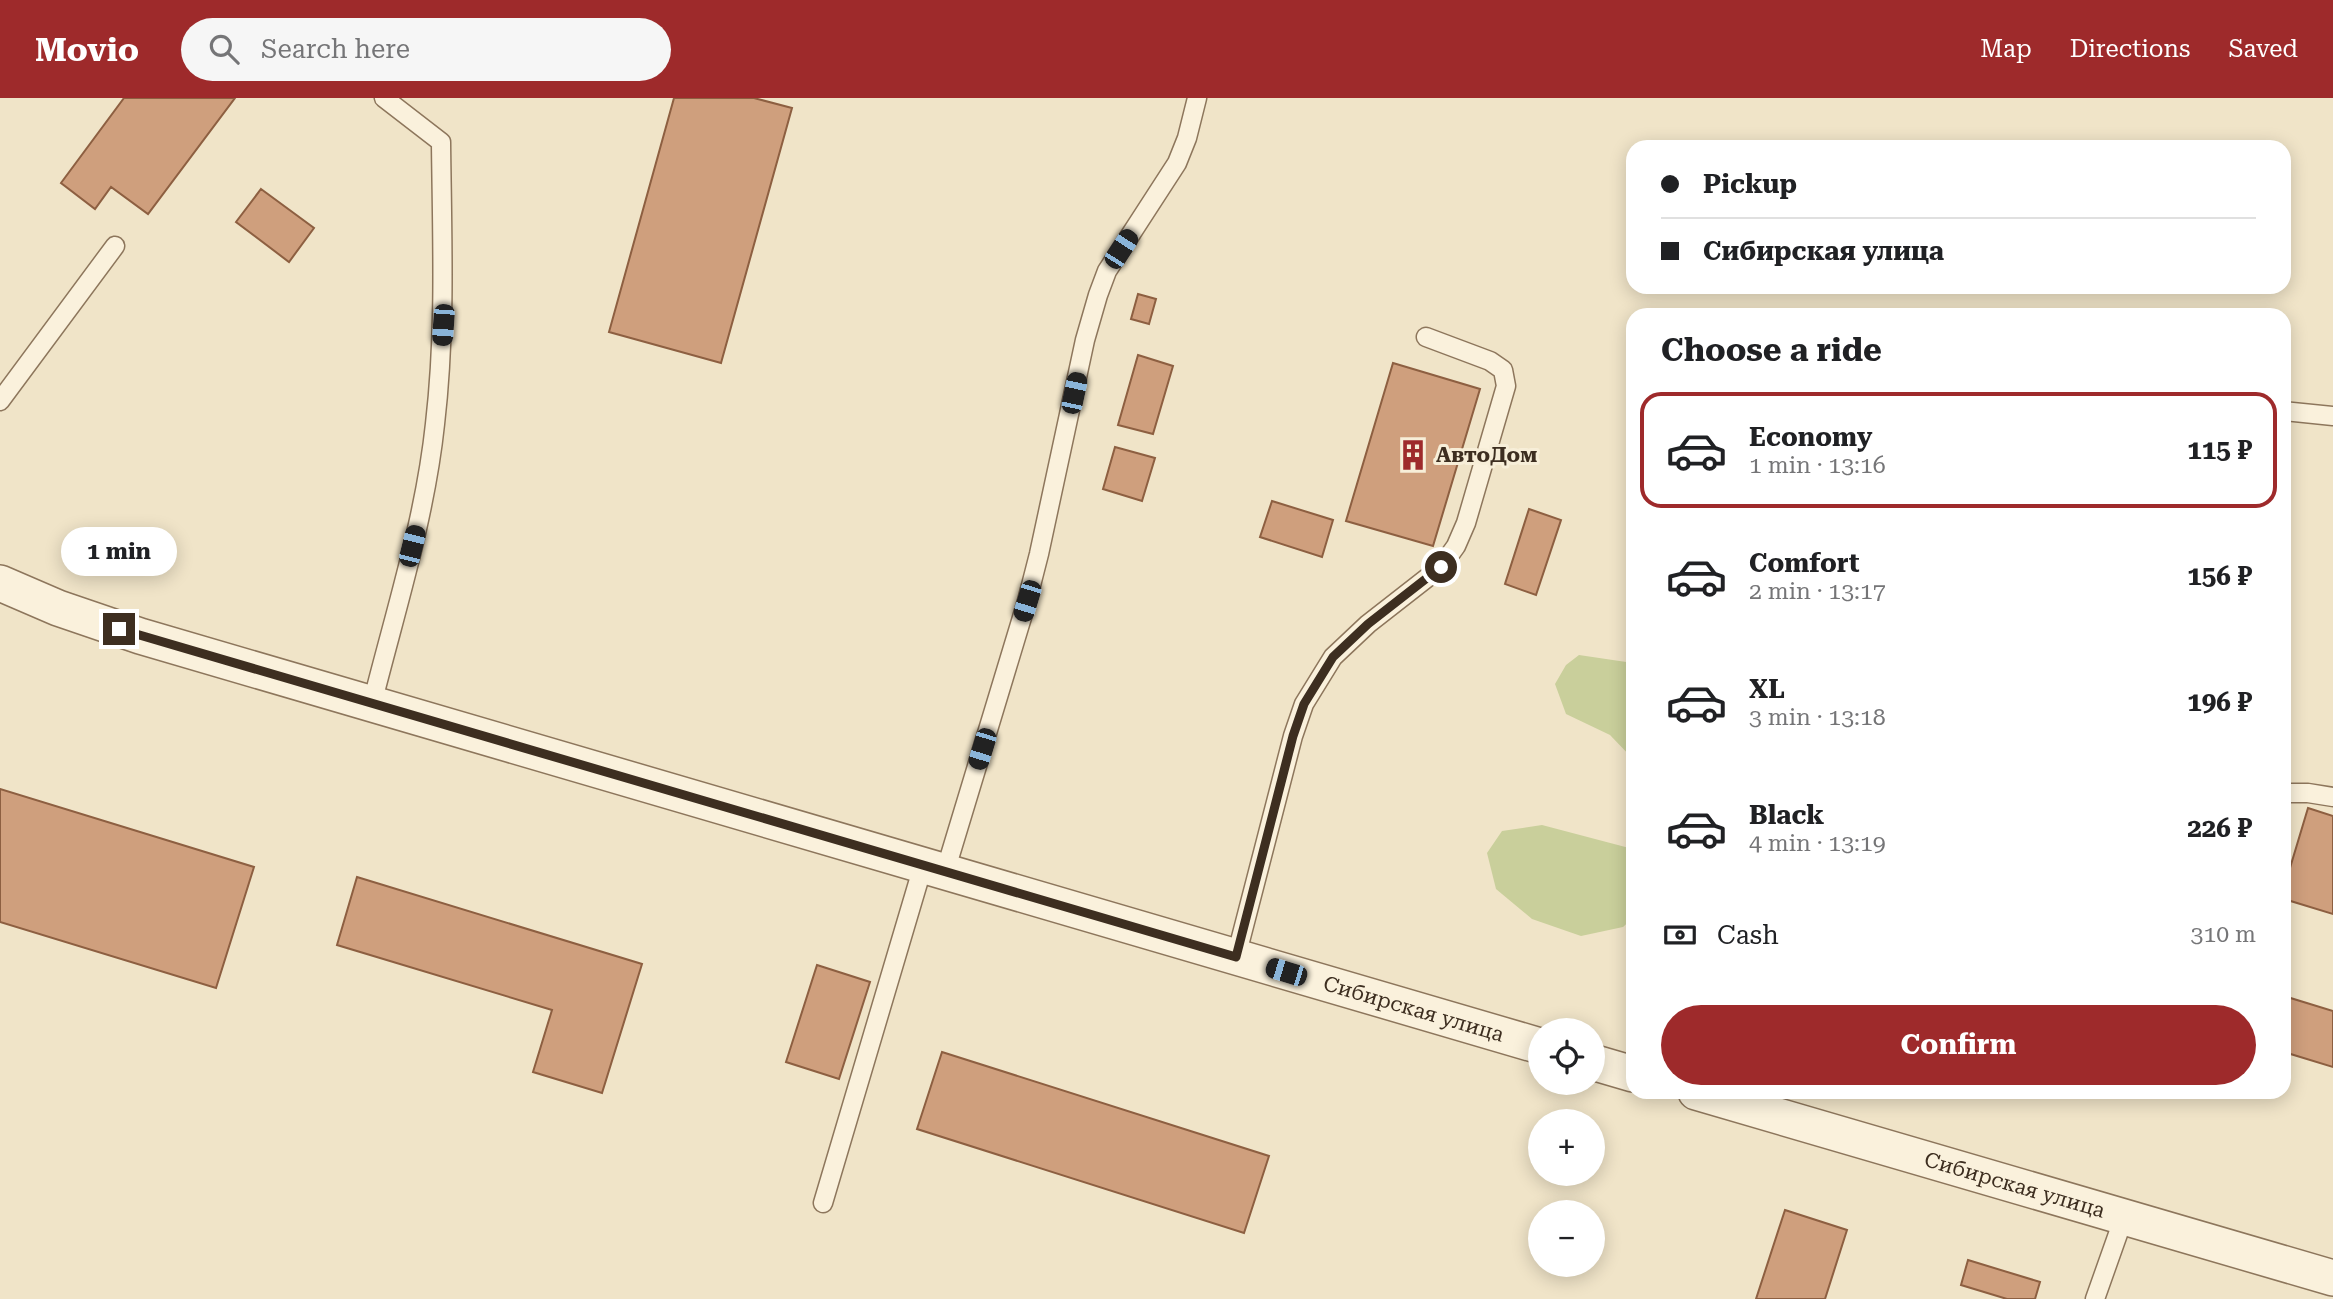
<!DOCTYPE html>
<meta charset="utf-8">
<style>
:root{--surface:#fff;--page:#f6f6f6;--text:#202124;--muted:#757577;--line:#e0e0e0;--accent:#9e2a2b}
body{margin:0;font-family:"Roboto Serif",serif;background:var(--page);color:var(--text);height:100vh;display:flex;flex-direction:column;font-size:26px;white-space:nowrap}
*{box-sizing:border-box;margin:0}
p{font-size:23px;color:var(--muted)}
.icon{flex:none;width:38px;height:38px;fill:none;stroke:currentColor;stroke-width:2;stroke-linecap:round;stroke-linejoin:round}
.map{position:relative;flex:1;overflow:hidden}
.panel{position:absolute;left:1626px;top:210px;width:665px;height:791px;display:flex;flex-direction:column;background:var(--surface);border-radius:21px;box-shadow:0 4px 18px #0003}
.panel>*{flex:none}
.banner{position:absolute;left:1626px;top:42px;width:665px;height:154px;border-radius:21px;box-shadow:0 4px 18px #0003;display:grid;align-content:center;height:154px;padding:0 35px;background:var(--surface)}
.tools{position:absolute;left:1528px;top:920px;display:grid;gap:14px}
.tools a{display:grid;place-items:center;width:77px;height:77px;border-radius:50%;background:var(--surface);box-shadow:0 4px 18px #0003;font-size:35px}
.end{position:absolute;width:32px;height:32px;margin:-16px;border:9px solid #3d2e20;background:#fff;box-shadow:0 0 0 4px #fff}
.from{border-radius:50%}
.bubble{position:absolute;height:49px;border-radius:24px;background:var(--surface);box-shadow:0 4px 18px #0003;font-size:23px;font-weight:700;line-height:49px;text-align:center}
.car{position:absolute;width:21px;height:42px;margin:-21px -10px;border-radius:9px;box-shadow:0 0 5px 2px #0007;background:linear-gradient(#222 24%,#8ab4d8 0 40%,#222 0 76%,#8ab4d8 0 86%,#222 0)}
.banner b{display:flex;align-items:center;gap:24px;height:66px;font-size:26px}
.banner b+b{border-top:2px solid var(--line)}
.banner i{width:18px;height:18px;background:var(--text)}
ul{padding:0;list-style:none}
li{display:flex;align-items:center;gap:21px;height:116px;margin:0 14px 10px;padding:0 21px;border:4px solid transparent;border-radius:21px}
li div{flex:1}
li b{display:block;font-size:26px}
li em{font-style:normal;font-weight:700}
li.active{border-color:var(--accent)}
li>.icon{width:63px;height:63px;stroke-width:1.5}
h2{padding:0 35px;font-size:32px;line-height:84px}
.pay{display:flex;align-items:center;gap:18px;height:77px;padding:0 35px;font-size:26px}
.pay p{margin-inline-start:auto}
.button{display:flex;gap:14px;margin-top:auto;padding:14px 35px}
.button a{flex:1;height:80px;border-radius:42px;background:var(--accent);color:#fff;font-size:28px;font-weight:700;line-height:80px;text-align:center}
header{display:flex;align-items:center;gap:42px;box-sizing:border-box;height:98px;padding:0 35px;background:var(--accent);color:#fff}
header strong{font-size:33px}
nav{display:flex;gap:38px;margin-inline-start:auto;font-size:24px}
.search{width:490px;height:63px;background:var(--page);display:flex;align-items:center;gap:18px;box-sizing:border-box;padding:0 24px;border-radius:38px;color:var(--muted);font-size:26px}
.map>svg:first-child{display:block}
</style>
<header>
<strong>Movio</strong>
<div class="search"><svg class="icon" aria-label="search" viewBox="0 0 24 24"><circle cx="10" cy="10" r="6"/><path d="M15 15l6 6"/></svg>Search here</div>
<nav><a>Map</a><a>Directions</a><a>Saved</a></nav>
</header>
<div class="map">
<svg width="2333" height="1201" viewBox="0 0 2333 1201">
<rect width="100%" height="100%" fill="#f0e4c8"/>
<!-- green -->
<path fill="#c9cf9b" d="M 1579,557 L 1633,565 L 1633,661 L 1610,637 L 1566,616 L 1555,586 L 1566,567 Z
M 1542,727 L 1633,751 L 1633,820 L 1623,829 L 1581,838 L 1532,821 L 1496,791 L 1487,755 L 1502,733 Z"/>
<!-- building -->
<path fill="#cf9f7d" stroke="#8d5f41" stroke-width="2" d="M 124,0 L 235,0 L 148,116 L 111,89 L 95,111 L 61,85 Z
M 674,0 L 754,0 L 792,10 L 721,265 L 609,234 Z
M 261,91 L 314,130 L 289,164 L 236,124 Z
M 1138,196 L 1156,201 L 1149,226 L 1131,221 Z
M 1138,257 L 1173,268 L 1153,336 L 1118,327 Z
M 1393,265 L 1480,291 L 1433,448 L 1346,423 Z
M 1115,349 L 1155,360 L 1142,403 L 1103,391 Z
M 1272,403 L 1333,422 L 1322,459 L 1260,439 Z
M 1529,411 L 1561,422 L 1536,497 L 1505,486 Z
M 0,691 L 254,769 L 216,890 L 0,824 Z
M 2308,710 L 2333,718 L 2333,816 L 2284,801 L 2284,790 Z
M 2284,758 L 2289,760 L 2284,777 Z
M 357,779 L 642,866 L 602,995 L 533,974 L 552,912 L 337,847 Z
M 817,867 L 870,884 L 839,981 L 786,964 Z
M 2284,898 L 2333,913 L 2333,969 L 2284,954 Z
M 942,954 L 1269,1058 L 1244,1135 L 917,1031 Z
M 1785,1112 L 1847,1132 L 1825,1201 L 1756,1201 Z
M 1968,1162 L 2040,1184 L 2035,1201 L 2007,1201 L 1961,1187 Z"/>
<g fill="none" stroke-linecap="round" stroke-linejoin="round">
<defs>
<path id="lane" d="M 0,303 L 115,148
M 2284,313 L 2333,318
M 372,606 C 395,514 425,421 435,326 C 446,232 442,138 441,44 L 384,0
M 2284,695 L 2308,695 L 2333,699
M 945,774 L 1027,503 L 1039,456 L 1085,242 L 1098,197 L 1107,173 L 1177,65 L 1187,40 L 1197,0
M 1236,859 L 1293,638 L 1304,606 L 1333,559 L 1368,526 L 1441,469 L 1456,448 L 1466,425 L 1506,288 L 1503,272 L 1490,263 L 1426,239
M 823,1105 L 923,768
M 2095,1201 L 2124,1119"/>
<g id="street">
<path id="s1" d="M 0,485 L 58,510 L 140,538 L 1540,948"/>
<path d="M 1592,964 L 1633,976"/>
<path id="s2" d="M 1696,994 L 2333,1180"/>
</g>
</defs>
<!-- lane casing -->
<use href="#lane" stroke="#8d765c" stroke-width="21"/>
<!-- street casing -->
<use href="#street" stroke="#8d765c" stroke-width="38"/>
<!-- lane -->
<use href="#lane" stroke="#faf1dc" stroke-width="18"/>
<!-- street -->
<use href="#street" stroke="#faf1dc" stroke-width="35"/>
</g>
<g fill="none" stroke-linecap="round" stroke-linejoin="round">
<!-- route -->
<path stroke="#3d2e20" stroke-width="9" d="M 119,531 L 1236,859 L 1293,638 L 1304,606 L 1333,559 L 1368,526 L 1441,469"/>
</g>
<!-- icons -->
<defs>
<symbol id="building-bare" viewBox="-9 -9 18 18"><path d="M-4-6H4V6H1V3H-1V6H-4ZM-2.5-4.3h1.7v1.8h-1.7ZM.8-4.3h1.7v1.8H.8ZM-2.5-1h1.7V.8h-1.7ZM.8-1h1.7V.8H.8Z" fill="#9e2a2b" stroke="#f7eed8" stroke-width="2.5" paint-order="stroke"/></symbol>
</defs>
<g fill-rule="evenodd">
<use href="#building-bare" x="1391" y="335" width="44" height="44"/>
</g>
<g text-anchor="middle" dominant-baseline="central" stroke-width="6" stroke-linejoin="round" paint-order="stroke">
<!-- poi labels -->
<g font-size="21" font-weight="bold" fill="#3d2e20" stroke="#f7eed8" text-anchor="start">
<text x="1436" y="357">АвтоДом</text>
</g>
<!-- street labels -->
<g font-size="21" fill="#3d2e20" stroke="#f7eed8">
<text stroke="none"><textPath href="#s1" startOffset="1477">Сибирская улица</textPath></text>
<text stroke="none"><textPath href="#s2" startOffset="332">Сибирская улица</textPath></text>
</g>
</g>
</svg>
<div class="tools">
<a><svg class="icon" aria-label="locate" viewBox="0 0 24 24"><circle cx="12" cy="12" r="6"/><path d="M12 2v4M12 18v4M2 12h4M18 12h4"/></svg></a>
<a>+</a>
<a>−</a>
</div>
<i class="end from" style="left:1441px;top:469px"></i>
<i class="end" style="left:119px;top:531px"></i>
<div class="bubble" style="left:61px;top:429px;width:116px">1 min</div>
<i class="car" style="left:1121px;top:151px;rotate:33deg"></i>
<i class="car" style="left:443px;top:227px;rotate:184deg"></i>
<i class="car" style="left:1074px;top:295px;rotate:12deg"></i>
<i class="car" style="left:412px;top:448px;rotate:14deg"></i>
<i class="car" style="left:1027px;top:503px;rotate:197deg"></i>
<i class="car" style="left:982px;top:651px;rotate:197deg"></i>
<i class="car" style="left:1286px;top:874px;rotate:287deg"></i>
<div class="banner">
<b><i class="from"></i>Pickup</b>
<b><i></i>Сибирская улица</b>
</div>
<section class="panel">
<h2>Choose a ride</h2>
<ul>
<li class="active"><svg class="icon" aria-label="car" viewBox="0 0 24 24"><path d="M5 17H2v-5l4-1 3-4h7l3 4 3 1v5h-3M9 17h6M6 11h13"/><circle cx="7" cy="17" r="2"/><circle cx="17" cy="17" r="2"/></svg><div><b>Economy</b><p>1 min · 13:16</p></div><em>115 ₽</em></li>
<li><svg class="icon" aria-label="car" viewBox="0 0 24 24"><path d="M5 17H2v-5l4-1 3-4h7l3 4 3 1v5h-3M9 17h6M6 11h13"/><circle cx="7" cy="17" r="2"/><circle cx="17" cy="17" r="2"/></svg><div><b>Comfort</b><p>2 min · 13:17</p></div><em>156 ₽</em></li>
<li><svg class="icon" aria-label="car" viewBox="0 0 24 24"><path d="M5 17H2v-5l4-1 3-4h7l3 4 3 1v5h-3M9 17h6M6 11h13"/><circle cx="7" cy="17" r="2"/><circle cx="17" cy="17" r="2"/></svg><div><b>XL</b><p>3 min · 13:18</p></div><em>196 ₽</em></li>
<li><svg class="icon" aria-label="car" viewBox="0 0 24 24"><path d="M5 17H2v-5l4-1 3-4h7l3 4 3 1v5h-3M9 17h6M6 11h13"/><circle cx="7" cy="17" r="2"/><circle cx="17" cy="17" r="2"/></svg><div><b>Black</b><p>4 min · 13:19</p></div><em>226 ₽</em></li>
</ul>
<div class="pay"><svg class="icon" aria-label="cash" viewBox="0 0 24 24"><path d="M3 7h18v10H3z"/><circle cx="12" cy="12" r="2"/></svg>Cash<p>310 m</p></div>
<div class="button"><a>Confirm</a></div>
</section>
</div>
